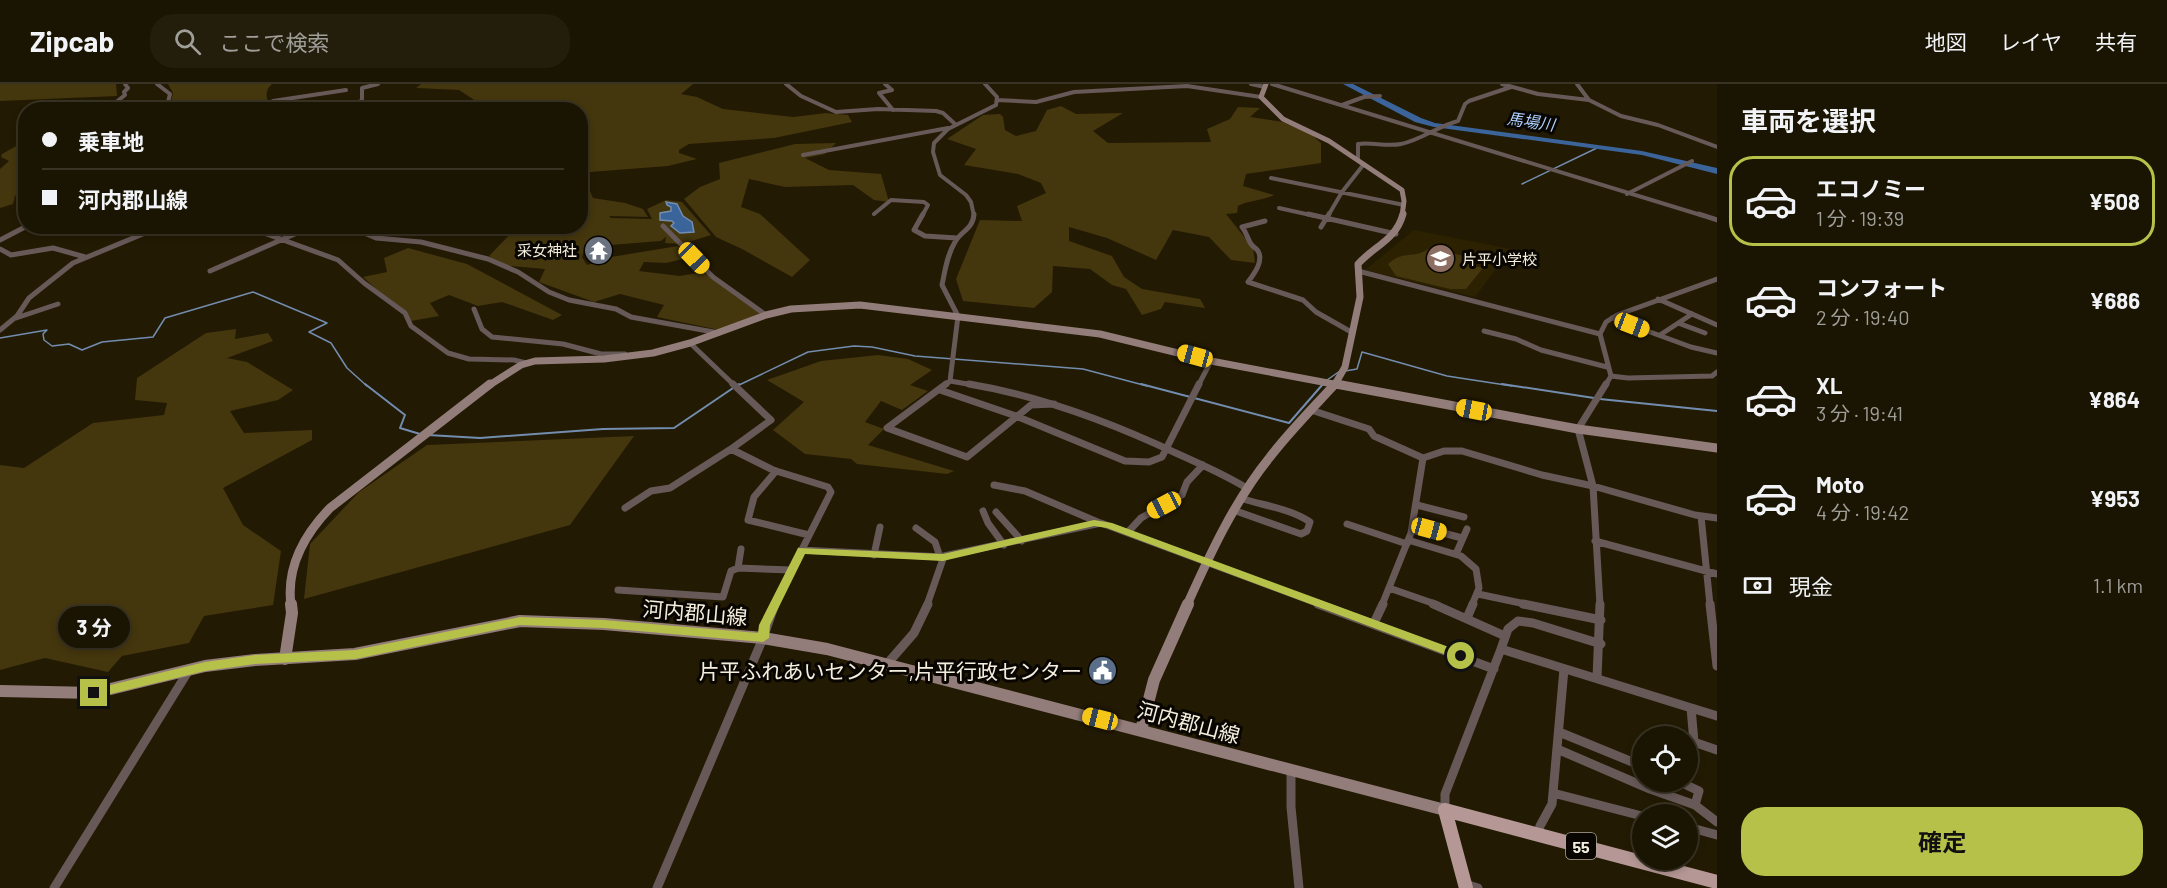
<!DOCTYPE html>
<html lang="ja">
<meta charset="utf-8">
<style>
:root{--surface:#1a1402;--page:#231d0c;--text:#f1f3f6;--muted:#9f9e99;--line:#383324;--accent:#b6c149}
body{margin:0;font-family:Barlow,"Noto Sans JP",sans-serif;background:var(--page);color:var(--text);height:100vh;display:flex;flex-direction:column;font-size:22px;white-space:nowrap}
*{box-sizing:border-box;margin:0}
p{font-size:20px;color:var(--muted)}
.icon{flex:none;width:33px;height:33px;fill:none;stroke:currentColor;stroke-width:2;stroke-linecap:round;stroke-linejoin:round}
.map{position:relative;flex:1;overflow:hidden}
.details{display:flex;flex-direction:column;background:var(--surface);width:450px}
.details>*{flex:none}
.hud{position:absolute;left:18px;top:18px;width:570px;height:132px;border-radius:24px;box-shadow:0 3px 9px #0003,0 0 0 2px var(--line);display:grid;align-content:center;height:132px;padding:0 24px;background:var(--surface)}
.buttons{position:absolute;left:1632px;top:642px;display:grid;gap:12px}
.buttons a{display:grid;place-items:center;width:66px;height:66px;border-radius:50%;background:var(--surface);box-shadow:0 3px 9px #0003,0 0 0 2px var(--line);font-size:30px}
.end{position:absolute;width:27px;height:27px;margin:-14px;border:8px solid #b6c149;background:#111;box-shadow:0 0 0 3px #111}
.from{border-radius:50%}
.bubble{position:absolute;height:42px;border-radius:21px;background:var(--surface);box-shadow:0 3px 9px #0003,0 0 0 2px var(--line);font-size:20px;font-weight:700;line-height:42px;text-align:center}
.car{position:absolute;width:18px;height:36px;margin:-18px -9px;border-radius:8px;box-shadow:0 0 4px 2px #0007;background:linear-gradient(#f5c518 24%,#345 0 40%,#f5c518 0 76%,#345 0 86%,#f5c518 0)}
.hud b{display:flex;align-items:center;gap:21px;height:57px;font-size:22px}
.hud b+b{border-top:2px solid var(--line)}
.hud i{width:15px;height:15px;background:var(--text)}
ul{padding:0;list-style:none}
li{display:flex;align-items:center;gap:18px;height:90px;margin:0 12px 9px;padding:0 12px;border:3px solid transparent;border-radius:24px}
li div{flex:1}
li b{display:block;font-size:22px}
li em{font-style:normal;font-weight:700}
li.active{border-color:var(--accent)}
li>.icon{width:54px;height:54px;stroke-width:1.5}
h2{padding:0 24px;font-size:27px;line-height:72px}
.pay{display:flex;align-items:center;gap:15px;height:66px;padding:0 24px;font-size:22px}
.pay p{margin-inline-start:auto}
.button{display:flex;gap:12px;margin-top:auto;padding:12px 24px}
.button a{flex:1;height:69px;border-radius:24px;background:var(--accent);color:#111;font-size:24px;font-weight:700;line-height:69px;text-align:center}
header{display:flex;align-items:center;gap:36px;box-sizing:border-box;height:84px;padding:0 30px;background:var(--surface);border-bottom:2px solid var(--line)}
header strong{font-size:28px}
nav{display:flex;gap:33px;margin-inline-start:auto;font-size:21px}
.search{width:420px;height:54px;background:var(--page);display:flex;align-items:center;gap:15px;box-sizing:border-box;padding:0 21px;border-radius:24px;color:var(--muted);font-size:22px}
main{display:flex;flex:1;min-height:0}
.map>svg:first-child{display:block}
</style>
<header>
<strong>Zipcab</strong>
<div class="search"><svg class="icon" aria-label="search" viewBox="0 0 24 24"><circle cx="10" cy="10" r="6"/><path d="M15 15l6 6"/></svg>ここで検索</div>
<nav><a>地図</a><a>レイヤ</a><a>共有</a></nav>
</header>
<main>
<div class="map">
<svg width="1717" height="804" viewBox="0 0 1717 804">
<rect width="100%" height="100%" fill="#231a03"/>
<!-- built -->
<path fill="#2c2100" d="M 1414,146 L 1511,165 L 1475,213 L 1365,186 Z"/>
<!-- green -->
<path fill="#44360d" d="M 0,0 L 116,0 L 117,12 L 0,17 Z
M 168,0 L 272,0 C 266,5 265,12 269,19 L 266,26 C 233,26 202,23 170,22 L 173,9 Z
M 421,0 L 693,0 L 681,10 L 697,13 L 723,25 L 741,27 L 793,33 L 826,29 L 848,31 L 852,38 L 774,54 L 689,60 L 679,66 L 679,69 L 697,75 L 668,82 L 590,88 L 581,87 L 581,40 L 588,39 L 581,31 L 580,26 L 488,25 L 459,6 L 416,4 Z
M 1061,22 L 1076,30 L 1123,29 L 1093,47 L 1108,59 L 1211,58 L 1207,45 L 1230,35 L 1238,23 L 1260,24 L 1250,33 L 1283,38 L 1311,50 L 1321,59 L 1321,79 L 1246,90 L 1243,102 L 1274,111 C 1263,117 1248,116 1238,122 L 1237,129 L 1226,130 L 1253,164 L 1255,179 L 1231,176 L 1209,153 L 1173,146 L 1156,176 L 1107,154 L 1069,143 L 1069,157 L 1112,172 L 1124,193 L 1142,205 L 1200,215 L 1205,224 L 1165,218 L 1161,225 L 1142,231 L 1126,205 L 1112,201 L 1090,185 L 1053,182 L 1052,208 L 1034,224 L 963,217 L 956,195 L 980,136 L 1022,137 L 1017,122 L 1046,109 L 1041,99 L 1018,90 L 964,81 L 976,65 L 947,55 L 983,31 L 1000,30 L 1003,33 L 1005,46 L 1016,52 L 1036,47 L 1047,26 Z
M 25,57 L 25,102 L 15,112 L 13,120 L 0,124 L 0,85 L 9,77 L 1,73 L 2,70 Z
M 836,59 L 825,70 L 805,74 L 829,86 L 881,90 L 889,118 L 874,116 L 853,101 L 785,103 L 749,95 L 741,123 L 760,130 L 810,176 L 792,193 L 742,165 L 716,153 L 684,115 L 700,103 L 720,95 L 719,79 L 795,60 Z
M 584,94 L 593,114 L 625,119 L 643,125 L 648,133 L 609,132 L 611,134 L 652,135 L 647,125 L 666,116 L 682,118 L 711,151 L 682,160 L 665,159 L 666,153 L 661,157 L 585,163 L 582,173 L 587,181 L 611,173 L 678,162 L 687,174 L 666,179 L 644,178 L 639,187 L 680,192 L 703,188 L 762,230 L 724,247 L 657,233 L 664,221 L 620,210 L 594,218 L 539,198 L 545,185 L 501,181 L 489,172 L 517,143 L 580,142 L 581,95 Z
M 408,164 L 467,180 L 562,231 L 553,236 L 502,218 L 478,222 L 449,211 L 430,219 L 439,232 L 411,237 L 363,193 L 387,188 L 384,174 Z
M 1430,164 L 1473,174 L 1471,181 L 1483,184 L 1466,205 L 1450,205 L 1396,192 L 1388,180 C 1404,165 1414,176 1430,164 Z
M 236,245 L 235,255 L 268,249 L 273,257 L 227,274 L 247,278 L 293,306 L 278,316 L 230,327 L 244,349 L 312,346 L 312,356 L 223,404 L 243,441 L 281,467 L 273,521 L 204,532 L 189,559 L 122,572 L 108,588 L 45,574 L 0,586 L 0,381 L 24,384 L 93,339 L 164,331 L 167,319 L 135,316 L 137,294 L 206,249 Z
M 878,271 L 908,275 L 932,286 L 910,301 L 928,307 L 902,326 L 881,317 L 865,338 L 884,345 L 868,361 L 954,387 L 947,390 L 857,380 L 851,375 L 805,370 L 773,346 L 804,318 L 767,296 L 821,277 Z
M 634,352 L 570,441 L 304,515 L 310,460 L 359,408 L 427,361 Z"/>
<!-- water -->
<path fill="#3b649b" stroke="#728daf" stroke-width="1.5" d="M 666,118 L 677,120 L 683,132 L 692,138 L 694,148 L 680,149 L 671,142 L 674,139 L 672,137 L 660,136 L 660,129 L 671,127 L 671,123 L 667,121 Z"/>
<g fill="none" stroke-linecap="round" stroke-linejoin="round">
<!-- stream-far1 -->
<path stroke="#728daf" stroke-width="1.5" d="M 1522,100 L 1599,63
M 0,254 L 47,246 L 43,250 L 44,256 L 52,262 L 69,260 L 82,266 L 102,258 L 153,253 L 165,234 L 253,208 L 327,239 L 309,248 L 331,259 L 347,284 L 367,302
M 1345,287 L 1357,285 L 1362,268 L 1447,292 L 1512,302
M 1327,296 L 1340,287
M 737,302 L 808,268 L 854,262 L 872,263 L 915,272 L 1083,285 L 1147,302"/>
<!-- stream -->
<path stroke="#728daf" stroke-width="2" d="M 365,300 L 405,331 L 400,344 L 420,350
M 1141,300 L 1289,339 L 1323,300
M 1502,300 L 1594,314
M 1600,315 L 1717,327
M 428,351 L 480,354 L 603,345 L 674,344 L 739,300"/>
<!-- river -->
<path fill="#3b649b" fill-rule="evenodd" d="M 1343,0 L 1353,0 L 1421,34 L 1435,39 L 1642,67 L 1717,84 L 1717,90 L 1642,71 L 1434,43 L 1415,38 Z"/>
<!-- street-far3 -->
<path stroke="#675958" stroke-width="4" d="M 157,0 L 170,10 L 166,26
M 786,0 L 801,12 L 836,28 L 878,25 L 936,27 L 943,29 L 955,40
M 885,0 L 892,6 L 879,9 L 893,26
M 1251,0 L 1265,3
M 1272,0 L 1704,132
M 1502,0 L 1538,10 L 1589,16 L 1621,32 L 1658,41 L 1717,63
M 1577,0 L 1589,16
M 997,16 L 1036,18 L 1074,8 L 1187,2 L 1261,13
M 273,17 L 346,6
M 1342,21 L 1364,13 L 1380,12
M 115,26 L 115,19 L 125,11 L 124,8 L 128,4 L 125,0
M 130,26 L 154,22 L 165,23
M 326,26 L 362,17 L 362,4 L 378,0
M 803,71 L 948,44
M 1358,76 L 1358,60 C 1372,58 1387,63 1401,60 C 1421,56 1438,42 1458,37 L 1465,20 L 1469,17 L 1511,3
M 1271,94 L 1404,121
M 1627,110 L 1692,77
M 1279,124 L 1315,132
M 874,130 L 891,116 L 924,118 L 928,121 L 922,132
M 974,132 L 971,118 L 966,111 L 940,91 L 933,68 L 934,59 L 948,45 L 996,21 L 997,13 L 985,0
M 1328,132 L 1342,108 L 1364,80"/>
<!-- street-far2 -->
<path stroke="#675958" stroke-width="5" d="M 923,130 L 914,146 L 925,152 L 957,154
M 1308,130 L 1396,150
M 1699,130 L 1717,136
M 1265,137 L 1242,143 C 1247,149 1247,154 1251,160 C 1253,163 1256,164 1258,167 C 1264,177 1254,190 1248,198 L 1303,216 L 1316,228 L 1353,249
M 245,142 L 338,176 L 364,199 L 405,229 L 411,242 L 448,269 L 469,275 L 514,276 L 526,279
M 348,142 L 376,154 L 421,158 L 488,175 L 518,188 L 549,208 L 569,216 L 616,225 L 631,233 L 719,249
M 663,142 L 713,193 L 766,231
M 1321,143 L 1329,130
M 0,156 L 27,142
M 0,165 L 11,171 L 53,164 L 85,173
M 210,187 L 313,142
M 1358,187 L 1600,250
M 1658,215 L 1717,241
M 474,225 L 482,245 L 492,253 L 563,260 L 601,270 L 625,270
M 16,234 L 58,220
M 1612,234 L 1691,263 L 1717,269
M 1678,239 L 1705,249
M 0,246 L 17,232 L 29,214 L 73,179 L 162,142
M 1484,247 L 1516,255 L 1541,266 L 1607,283
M 1660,251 L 1692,230
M 690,259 L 735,302
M 1611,292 L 1628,294 L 1712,292 L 1717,288
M 950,297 L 979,302
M 944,302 L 950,297 L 958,232 L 942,201 C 945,187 947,171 955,158 C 961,147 973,145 974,130
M 1198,302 L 1211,277
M 1605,302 L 1611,292 L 1600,250 L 1606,238 L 1617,231 L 1717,195"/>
<!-- street-far1 -->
<path stroke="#675958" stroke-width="7" d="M 733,300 L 771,336 L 731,365 L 773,386 L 828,403 L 831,408 L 774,521
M 946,300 L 887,344 L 967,373 L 1031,321 L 1054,320
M 969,300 C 1042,312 1112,339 1178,370 C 1202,381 1226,391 1248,405
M 940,306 L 1016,332 L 1125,377 L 1149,378 L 1162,373 L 1199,300
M 1311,326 L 1369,345 L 1374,352 L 1423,374
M 1423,374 L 1444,367 L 1462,367 L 1542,391 L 1593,402 L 1695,431 L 1717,434
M 776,387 L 754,413 L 748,436 L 809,451
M 994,401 L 1025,407 L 1100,439
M 1417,421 L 1464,433
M 625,424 L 651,407 L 670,404 L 731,365
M 983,427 L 988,439 L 1004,461
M 1236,427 L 1301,450 L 1307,447 L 1310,438 C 1291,425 1266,422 1243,415
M 996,428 L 1022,457
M 1701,432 L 1710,521
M 1347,440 L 1407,460
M 1413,441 L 1462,454
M 916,444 L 935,458 L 940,473
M 1128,448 L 1141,434 L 1182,411 L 1187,398 L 1203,381
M 1408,456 L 1461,472 L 1476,485 L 1479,504 L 1472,521
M 1595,457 L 1717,490
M 741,465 L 738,484 L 791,486
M 801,466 L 943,473
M 1456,470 L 1467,445
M 874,471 L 880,443
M 1389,504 L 1438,521
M 618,506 L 723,513 L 731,487 L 738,484
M 1478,510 L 1530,521
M 927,521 L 944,472 L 1101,439 L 1322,521
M 1382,521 L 1411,449 L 1423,374
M 1600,521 L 1593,402 L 1578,345 L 1606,300"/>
<!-- street -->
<path stroke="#675958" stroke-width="9" d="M 1318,520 L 1494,585
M 1433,520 L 1505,552
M 1523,520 L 1601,536
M 1710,520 L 1717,582
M 1467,534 L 1473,520
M 1374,539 L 1383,520
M 1501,565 L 1508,545 L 1518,537 L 1533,539 L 1601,560
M 887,580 L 914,549 L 928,520
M 1597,594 L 1600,520
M 1691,624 L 1694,658
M 1659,647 L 1675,652
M 1559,648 L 1642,682
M 1688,656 L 1717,666
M 1557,665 L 1650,705 L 1695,721 L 1717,738
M 1291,685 L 1291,723 L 1299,804
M 1680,698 L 1699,707 L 1695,721
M 1553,709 L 1642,732
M 1445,726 L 1445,710 L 1501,565 L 1717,632
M 1688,743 L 1717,751
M 1538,751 L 1540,742 L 1552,720 L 1564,585
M 1465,800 L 1478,804
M 54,804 L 189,586
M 657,804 L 763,554 L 775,520"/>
<!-- secondary-far3 -->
<path stroke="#937d7a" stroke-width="5" d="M 1266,0 L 1261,13 L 1283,35 L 1329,57 L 1402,106 L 1404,117 L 1402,132"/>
<!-- secondary-far2 -->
<path stroke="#937d7a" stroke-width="7" d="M 488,302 L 521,281 L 535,277 L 604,275 L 653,269 L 690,259 L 766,231 L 791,225 L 860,221 L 1100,250 L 1211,277 L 1344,302
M 1334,302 L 1345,283 L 1360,213 L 1358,180 C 1374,162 1396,156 1403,130"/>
<!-- secondary-far1 -->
<path stroke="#937d7a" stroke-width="9" d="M 1336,300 L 1578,345 L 1717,364
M 291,521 C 286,483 304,451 330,424 L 490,300
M 1187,521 C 1210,470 1235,416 1270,373 C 1290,347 1313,324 1335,300"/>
<!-- secondary -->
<path stroke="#937d7a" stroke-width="12" d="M 285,575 L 292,529 L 291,520
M 0,607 L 94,609 L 205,582 L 255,576 L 355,570 L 520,537 L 604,540 L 763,554 L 827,565 L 1445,726
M 1141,646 L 1154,596 L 1188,520"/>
<!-- primary -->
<path stroke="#b59895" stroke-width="14" d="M 1445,726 L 1717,798
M 1445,726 L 1466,804"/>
</g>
<!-- route -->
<path fill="#b6c149" d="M 1094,436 L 1112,439 L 1465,569 L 1467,572 L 1461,576 L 1457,575 L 1107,444 L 1094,442 L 943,477 L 805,470 L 770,541 L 769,554 L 763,558 L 604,544 L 520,541 L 355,575 L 255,580 L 205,587 L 94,614 L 88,609 L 94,605 L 205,578 L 255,571 L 355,566 L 520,533 L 604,536 L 758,549 L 759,541 L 798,464 L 943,470 Z"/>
<!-- icons -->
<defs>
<symbol id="temple-disc" viewBox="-11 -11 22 22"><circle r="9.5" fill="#6b7280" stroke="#090601"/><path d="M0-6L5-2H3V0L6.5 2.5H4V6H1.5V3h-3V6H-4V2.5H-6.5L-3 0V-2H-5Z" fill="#fff"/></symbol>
<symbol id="school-disc" viewBox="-11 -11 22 22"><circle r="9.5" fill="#8d6e63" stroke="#090601"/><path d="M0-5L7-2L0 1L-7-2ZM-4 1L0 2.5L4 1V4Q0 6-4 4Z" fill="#fff"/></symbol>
<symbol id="civic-disc" viewBox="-11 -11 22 22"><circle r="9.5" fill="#5c6f8a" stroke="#090601"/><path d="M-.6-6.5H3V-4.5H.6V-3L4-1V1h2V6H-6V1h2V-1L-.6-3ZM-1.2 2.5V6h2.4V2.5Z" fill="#fff"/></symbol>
</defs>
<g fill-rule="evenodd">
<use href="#temple-disc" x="582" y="150" width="33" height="33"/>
<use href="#school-disc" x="1424" y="158" width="33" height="33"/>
<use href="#civic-disc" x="1086" y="570" width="33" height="33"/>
</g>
<g text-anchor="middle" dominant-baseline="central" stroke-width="6" stroke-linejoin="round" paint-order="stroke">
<!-- far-poi labels -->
<g font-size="15" fill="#f4eedf" stroke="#090601" text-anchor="end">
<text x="577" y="166">采女神社</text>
<text x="1462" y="175" text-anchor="start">片平小学校</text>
</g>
<!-- far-water labels -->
<g font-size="16" font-style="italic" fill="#abcfff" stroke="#090601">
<text transform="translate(1531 37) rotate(8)">馬場川</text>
</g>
<!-- shield labels -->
<rect fill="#090601" stroke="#aea89c" stroke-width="1.5" x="1566" y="749" width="30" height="26" rx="4.5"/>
<g font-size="16" font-weight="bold" fill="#f4eedf">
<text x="1581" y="762">55</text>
</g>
<!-- near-street labels -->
<g font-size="21" fill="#f4eedf" stroke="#090601">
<text transform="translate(695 528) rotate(5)">河内郡山線</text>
<text transform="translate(1189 638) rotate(15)">河内郡山線</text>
</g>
<!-- near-poi labels -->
<g font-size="21" fill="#f4eedf" stroke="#090601" text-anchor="end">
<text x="1082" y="586">片平ふれあいセンター,片平行政センター</text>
</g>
</g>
</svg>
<div class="buttons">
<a><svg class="icon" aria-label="locate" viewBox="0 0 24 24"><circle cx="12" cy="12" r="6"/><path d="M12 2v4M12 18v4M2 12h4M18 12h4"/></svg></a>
<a><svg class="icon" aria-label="layers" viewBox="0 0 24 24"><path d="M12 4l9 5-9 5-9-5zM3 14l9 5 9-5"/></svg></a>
</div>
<i class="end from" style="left:1461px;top:572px"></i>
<i class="end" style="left:94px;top:609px"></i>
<div class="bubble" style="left:58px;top:522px;width:72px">3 分</div>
<i class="car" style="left:694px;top:174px;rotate:136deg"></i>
<i class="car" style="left:1632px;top:241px;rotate:111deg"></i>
<i class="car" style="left:1195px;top:272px;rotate:285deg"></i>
<i class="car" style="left:1474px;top:326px;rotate:281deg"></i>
<i class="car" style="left:1164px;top:421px;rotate:242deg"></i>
<i class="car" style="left:1429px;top:445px;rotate:105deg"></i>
<i class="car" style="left:1100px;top:635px;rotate:284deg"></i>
<div class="hud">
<b><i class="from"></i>乗車地</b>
<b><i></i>河内郡山線</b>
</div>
</div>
<section class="details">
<h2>車両を選択</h2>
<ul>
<li class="active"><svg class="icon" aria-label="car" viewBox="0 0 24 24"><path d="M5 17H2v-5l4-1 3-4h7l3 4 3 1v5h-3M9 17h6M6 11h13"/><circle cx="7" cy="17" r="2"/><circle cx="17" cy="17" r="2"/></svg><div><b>エコノミー</b><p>1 分 · 19:39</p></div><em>¥508</em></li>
<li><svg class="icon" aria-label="car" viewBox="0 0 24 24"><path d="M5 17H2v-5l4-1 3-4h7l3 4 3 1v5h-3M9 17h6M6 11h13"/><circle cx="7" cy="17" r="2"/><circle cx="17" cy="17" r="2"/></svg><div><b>コンフォート</b><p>2 分 · 19:40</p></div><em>¥686</em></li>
<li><svg class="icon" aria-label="car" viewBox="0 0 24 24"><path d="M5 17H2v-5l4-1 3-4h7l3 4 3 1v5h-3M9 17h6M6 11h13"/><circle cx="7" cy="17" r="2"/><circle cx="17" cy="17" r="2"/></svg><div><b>XL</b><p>3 分 · 19:41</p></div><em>¥864</em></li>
<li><svg class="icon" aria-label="car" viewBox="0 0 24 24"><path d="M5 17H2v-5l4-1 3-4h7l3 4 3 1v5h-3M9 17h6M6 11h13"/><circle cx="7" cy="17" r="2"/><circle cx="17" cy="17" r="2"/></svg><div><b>Moto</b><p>4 分 · 19:42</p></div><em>¥953</em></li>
</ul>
<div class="pay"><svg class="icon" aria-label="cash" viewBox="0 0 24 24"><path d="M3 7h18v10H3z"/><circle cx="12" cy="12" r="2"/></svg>現金<p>1.1 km</p></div>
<div class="button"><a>確定</a></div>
</section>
</main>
